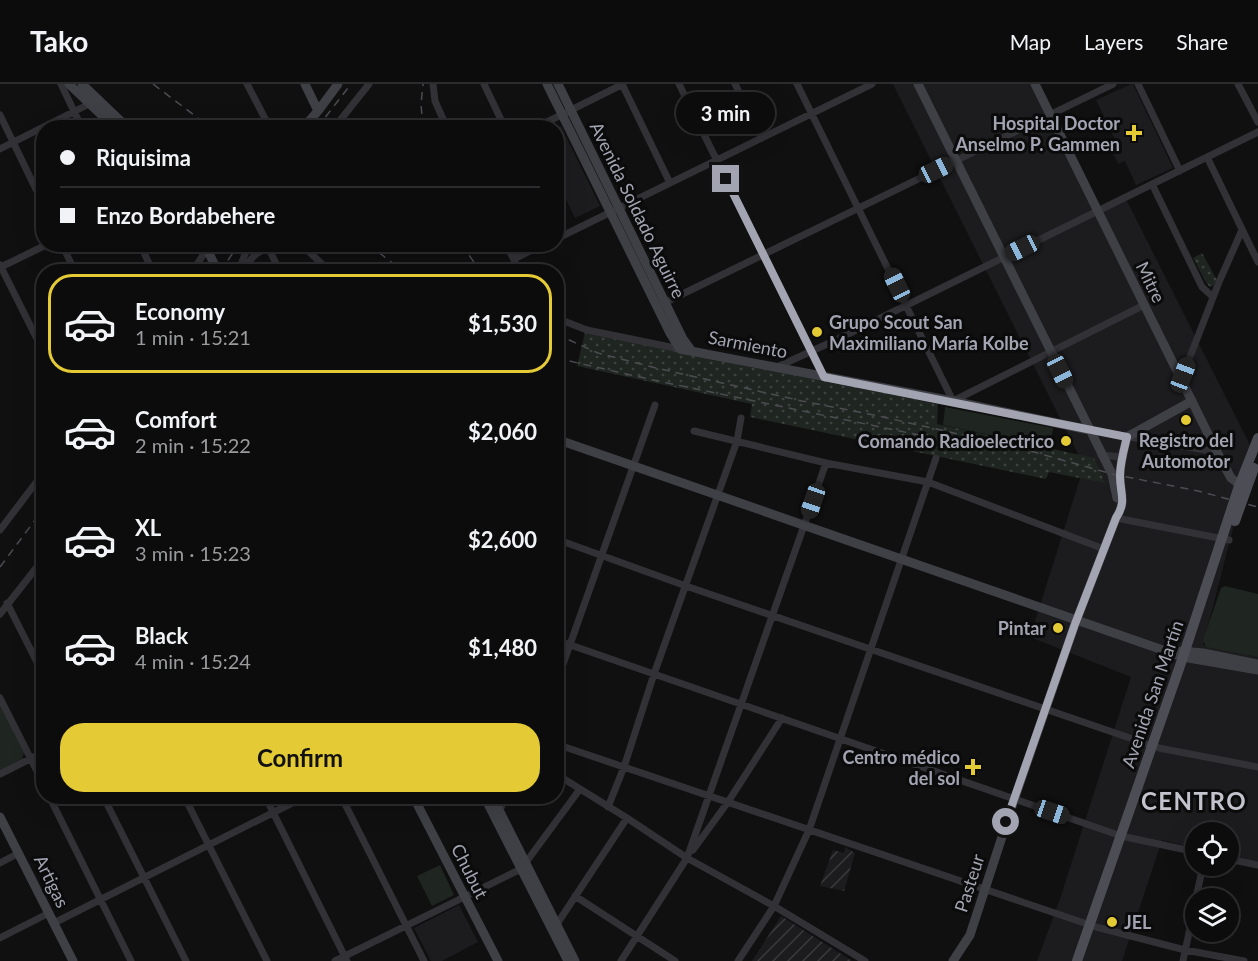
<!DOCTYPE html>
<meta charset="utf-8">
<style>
:root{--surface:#0c0c0d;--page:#1a1a1b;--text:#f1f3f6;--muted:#9a9b9d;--line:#2c2c2e;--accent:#e4cb35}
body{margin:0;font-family:Lato,sans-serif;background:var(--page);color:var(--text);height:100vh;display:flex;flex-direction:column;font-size:22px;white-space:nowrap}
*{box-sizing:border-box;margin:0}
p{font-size:20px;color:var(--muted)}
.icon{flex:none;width:33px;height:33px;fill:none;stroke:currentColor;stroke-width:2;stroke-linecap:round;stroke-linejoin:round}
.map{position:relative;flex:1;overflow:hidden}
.side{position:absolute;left:36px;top:180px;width:528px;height:540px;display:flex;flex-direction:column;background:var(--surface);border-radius:24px;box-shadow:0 6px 24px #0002,0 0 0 2px var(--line)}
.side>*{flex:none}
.banner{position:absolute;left:36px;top:36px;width:528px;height:132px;border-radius:24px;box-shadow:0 6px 24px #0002,0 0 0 2px var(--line);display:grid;align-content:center;height:132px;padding:0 24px;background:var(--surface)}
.buttons{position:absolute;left:1185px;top:738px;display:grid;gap:12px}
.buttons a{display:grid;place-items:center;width:54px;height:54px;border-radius:50%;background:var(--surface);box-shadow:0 6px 24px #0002,0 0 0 2px var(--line);font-size:30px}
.end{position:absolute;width:27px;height:27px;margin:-14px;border:8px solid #a2a4b1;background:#111;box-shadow:0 0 0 3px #111}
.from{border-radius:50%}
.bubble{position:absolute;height:42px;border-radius:21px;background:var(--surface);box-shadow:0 6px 24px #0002,0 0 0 2px var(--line);font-size:20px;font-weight:700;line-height:42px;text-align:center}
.car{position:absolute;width:18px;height:36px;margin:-18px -9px;border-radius:8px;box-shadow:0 0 4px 2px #0007;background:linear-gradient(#222 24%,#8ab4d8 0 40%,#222 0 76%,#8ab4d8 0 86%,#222 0)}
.banner b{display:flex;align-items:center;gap:21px;height:57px;font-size:22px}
.banner b+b{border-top:2px solid var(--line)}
.banner i{width:15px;height:15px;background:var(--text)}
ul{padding:10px 0 0;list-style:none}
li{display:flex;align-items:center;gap:18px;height:99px;margin:0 12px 9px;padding:0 12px;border:3px solid transparent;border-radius:24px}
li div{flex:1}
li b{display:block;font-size:22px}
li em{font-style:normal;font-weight:700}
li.selected{border-color:var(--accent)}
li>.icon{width:54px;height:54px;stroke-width:1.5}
.action{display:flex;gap:12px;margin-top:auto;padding:12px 24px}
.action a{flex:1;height:69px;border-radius:24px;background:var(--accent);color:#111;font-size:24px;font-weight:700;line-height:69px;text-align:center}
header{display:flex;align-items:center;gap:36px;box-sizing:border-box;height:84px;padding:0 30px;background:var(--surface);border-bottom:2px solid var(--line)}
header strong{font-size:28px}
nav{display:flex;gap:33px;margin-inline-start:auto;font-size:21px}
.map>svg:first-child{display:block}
</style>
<header>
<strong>Tako</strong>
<nav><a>Map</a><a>Layers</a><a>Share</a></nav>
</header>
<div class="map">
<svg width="1258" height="877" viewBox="0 0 1258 877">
<defs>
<pattern id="industrial-furrows" width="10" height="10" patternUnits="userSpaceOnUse" patternTransform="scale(1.5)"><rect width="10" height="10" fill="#1c1c1e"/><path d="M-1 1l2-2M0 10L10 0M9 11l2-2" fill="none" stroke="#3a3a3c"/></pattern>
<pattern id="grass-dots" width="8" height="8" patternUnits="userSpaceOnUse" patternTransform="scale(1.5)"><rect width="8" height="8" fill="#1f2520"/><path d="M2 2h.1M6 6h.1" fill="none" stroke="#3c423e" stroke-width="1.8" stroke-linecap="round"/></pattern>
</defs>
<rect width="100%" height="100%" fill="#101011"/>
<!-- built -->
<path fill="#1c1c1e" d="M 893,0 L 1036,0 L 1102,125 L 1125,113 L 1253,367 L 1203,561 L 1258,573 L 1258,780 L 1229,772 L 1228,748 L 1196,748 L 1195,764 L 1162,756 L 1122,877 L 1037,877 L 1060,815 L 1131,593 L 1030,553 L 1084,382 Z
M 1131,0 L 1133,0 L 1173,84 L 1136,101 L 1125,77 L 1118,80 L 1111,65 L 1118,62 L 1096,16 Z
M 561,42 L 600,122 L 575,134 L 557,97 L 557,44 Z
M 459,821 L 478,858 L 442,877 L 431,877 L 414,844 Z"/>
<!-- industrial -->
<path fill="url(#industrial-furrows)" d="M 845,763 L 855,769 L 844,807 L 820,802 L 833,766 L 844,769 Z
M 781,832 L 827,861 L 852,877 L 752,877 Z"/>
<!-- grass -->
<path fill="url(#grass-dots)" d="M 1202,169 L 1217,196 L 1213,202 L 1210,203 L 1207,200 L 1193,174 Z
M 585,248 L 938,320 L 937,340 L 1094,374 L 1105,399 L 1049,388 L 1046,395 L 750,333 L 752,320 L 577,282 Z"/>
<!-- green -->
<path fill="#1f2520" d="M 945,323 L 1053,344 L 1050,364 L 943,341 Z
M 1225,502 L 1258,510 L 1258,573 L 1206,563 L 1203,556 L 1221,504 Z
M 0,620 L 24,669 L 22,675 L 0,687 Z
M 440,781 L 454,811 L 432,822 L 417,792 Z"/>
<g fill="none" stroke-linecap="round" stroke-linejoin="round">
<!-- street -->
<path stroke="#313136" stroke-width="7" d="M 61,0 L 82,44
M 247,0 L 270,44
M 433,0 L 435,17 L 447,44
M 484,0 L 505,44
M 622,0 L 670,99
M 679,0 L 824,293
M 735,0 L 762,54
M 797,0 L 953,317 L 1144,221
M 1138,0 L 1180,87
M 1238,0 L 1258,38
M 0,31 L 44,122
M 334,44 L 369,0
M 535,44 L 623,0
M 0,65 L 93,18
M 1207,73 L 1258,178
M 1152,100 L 1202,203 L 1213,213
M 556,155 L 872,0
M 62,160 L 75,188
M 140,160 L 153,188
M 301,160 L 324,182 L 337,188
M 506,160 L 520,188
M 268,163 L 280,188
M 514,175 L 544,160
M 0,181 L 44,269
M 1,183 L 48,160
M 243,187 L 242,178 L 249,160
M 192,188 L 207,165
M 243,188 C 250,176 255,167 269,164
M 662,220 L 1113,0
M 556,234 L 587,246 L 680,265
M 777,283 L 838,255 L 1258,48
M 1181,296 L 1219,198 L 1242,146
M 1089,346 L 1217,368
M 694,347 L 826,379 L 928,398 L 1104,465
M 1101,371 L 1122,373
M 1116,434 L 1229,456
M 0,446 L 44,388
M 556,455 L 686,502 L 1159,664 L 1258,683
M 7,519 L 44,592
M 0,530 L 44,474
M 556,556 L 1121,752 L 1196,768
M 556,600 L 655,321
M 0,614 L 44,701
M 556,660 L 1096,843 L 1185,866 L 1244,877
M 0,690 L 44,668
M 556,690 L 627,734 L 687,774 L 774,822 L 865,877
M 49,712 L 131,877
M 103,712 L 186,877
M 184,712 L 267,877
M 265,712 L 347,877
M 341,712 L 424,877
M 608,723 L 624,683 L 654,590 L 737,357 L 741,334
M 499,727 L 507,712
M 693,766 L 728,718 L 782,634
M 1228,775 L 1258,781
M 0,779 L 19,769
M 575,812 L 675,877
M 1196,814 L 1203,782
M 54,839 L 306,712
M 557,840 L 627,734
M 0,854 L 49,829
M 335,877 L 521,785 L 580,705
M 621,877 L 687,774 L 826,379
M 738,877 L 774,822 L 809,746 L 936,374
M 1183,877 L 1196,816"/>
<!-- secondary -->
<path stroke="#3f4046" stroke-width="9" d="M 69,0 L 115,44
M 82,0 L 128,44
M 305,0 L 318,27
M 547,0 L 670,249 L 680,265 L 953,317 L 1089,346
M 558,0 L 683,255 L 691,266
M 918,0 L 1112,390 L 1117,414
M 1035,0 L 1217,368 L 1231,394 L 1244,404
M 303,44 L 318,27 L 338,0
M 211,160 L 207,165 L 218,188
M 556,355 L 1183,573 L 1258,586
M 1181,567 L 1203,569 L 1258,580
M 413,712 L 498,877
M 484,712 L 568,877
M 492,712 L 575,877
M 0,733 L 73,877
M 953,877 L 970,851 L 1014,716 L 1075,540 L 1116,434 C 1127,417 1120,410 1120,392 C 1120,379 1124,365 1127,353 L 1192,317"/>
<!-- primary -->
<path stroke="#4d4e55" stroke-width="10" d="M 1235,437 L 1254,384
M 1077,877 L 1182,576 L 1239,402 L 1258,354"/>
<!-- rail -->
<path stroke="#4c4d53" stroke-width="1.5" stroke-dasharray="8 6" stroke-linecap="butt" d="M 153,0 L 211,44
M 317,44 L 351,0
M 423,44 L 421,20 L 423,0
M 368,160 L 404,188
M 461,160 L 481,188
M 220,188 L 239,160
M 556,250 L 598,269 L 656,284 L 802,317 L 874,331 L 1016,363 L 1112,390 L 1198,407 L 1258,423
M 556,274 L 653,296 L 972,362
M 0,483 L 44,424"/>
</g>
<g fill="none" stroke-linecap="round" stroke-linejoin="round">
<!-- route -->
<path stroke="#a2a4b1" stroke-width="8" d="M 726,95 L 824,293 L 1127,353 C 1124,365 1120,379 1120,392 C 1120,410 1127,417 1116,434 L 1075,540 L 1006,738"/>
</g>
<!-- markers -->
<g fill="#e4cb35" stroke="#0b0b0c" stroke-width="2">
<path d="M1131 40h6v6h6v6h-6v6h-6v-6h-6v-6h6z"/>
<circle cx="817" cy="248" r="6"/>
<circle cx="1186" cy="336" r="6"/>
<circle cx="1066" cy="357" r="6"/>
<circle cx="1058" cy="544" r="6"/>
<path d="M970 674h6v6h6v6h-6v6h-6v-6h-6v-6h6z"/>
<circle cx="1112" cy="838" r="6"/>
</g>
<g text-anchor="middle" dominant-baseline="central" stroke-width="6" stroke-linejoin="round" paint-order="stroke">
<!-- poi labels -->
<g font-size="18" font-weight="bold" fill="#a2a4b1" stroke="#0b0b0c" text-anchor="end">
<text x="1120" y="39">Hospital Doctor<tspan x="1120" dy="21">Anselmo P. Gammen</tspan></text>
<text x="829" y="238" text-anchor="start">Grupo Scout San<tspan x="829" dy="21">Maximiliano María Kolbe</tspan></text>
<text x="1186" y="356" text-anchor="middle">Registro del<tspan x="1186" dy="21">Automotor</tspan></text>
<text x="1054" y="357">Comando Radioelectrico</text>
<text x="1046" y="544">Pintar</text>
<text x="960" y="673">Centro médico<tspan x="960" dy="21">del sol</tspan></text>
<text x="1124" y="838" text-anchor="start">JEL</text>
</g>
<!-- street labels -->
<g font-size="18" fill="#a2a4b1" stroke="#0b0b0c">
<text transform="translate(638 126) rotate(64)">Avenida Soldado Aguirre</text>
<text transform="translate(1151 198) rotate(64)">Mitre</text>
<text transform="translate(748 260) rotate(11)">Sarmiento</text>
<text transform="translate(1152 610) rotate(-71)">Avenida San Martín</text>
<text transform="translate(470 787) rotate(63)">Chubut</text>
<text transform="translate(52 797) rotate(64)">Artigas</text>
<text transform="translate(969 799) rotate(-72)">Pasteur</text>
</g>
<!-- district labels -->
<g font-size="24" font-weight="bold" letter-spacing="1.5" fill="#c3c3cd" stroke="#0b0b0c">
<text x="1194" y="716">CENTRO</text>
</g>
</g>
</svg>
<div class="buttons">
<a><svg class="icon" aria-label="locate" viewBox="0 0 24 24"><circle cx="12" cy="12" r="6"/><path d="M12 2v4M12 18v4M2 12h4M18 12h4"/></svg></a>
<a><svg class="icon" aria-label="layers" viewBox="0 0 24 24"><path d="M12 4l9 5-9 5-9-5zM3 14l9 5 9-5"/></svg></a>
</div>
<i class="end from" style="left:1006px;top:738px"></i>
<i class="end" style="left:726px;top:95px"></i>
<div class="bubble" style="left:676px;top:8px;width:99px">3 min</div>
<i class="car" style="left:936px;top:86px;rotate:64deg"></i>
<i class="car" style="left:1022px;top:164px;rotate:244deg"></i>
<i class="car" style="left:897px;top:201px;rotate:334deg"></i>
<i class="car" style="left:1060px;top:287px;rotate:154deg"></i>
<i class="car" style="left:1183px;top:291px;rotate:21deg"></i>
<i class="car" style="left:813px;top:417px;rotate:199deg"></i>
<i class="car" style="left:1052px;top:728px;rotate:109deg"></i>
<div class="banner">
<b><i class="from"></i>Riquisima</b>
<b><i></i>Enzo Bordabehere</b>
</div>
<section class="side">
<ul>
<li class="selected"><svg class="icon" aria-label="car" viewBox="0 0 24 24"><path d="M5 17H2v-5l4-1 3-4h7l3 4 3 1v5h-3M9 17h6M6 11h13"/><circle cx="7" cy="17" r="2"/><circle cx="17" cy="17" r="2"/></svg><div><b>Economy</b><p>1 min · 15:21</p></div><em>$1,530</em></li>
<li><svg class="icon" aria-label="car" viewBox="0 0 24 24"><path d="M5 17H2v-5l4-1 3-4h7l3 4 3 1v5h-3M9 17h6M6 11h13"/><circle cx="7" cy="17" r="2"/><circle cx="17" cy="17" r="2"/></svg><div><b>Comfort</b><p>2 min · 15:22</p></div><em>$2,060</em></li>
<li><svg class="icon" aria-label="car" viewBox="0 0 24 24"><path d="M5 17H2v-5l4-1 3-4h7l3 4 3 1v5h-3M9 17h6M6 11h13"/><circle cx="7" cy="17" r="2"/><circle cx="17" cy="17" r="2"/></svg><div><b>XL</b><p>3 min · 15:23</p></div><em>$2,600</em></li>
<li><svg class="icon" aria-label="car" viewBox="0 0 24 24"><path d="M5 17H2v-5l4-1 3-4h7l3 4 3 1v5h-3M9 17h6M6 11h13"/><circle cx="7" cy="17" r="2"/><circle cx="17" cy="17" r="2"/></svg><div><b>Black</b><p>4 min · 15:24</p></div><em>$1,480</em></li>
</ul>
<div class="action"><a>Confirm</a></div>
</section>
</div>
